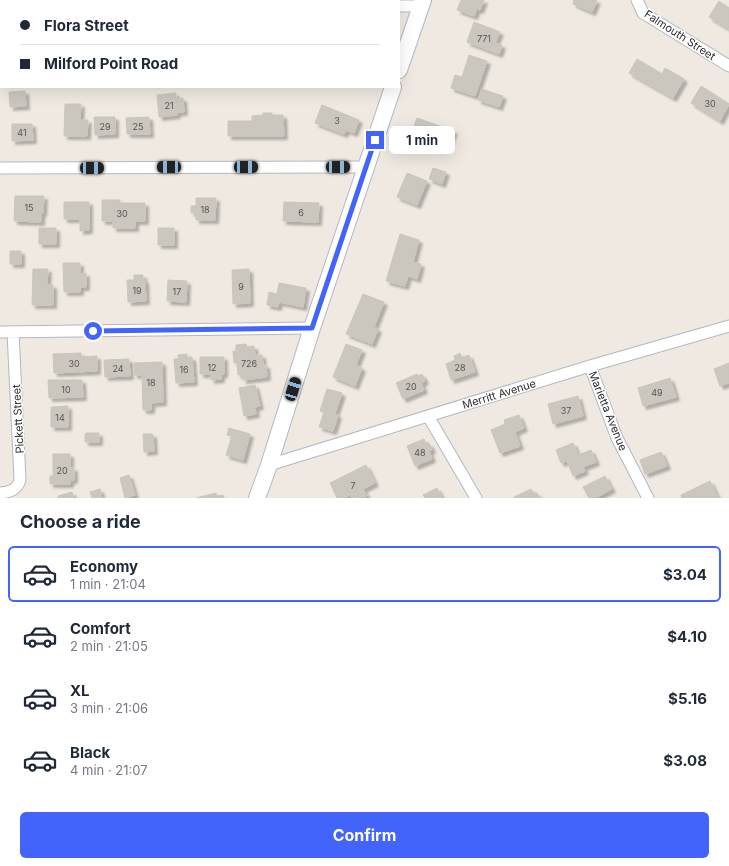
<!DOCTYPE html>
<meta charset="utf-8">
<style>
:root{--surface:#fff;--page:#f2f2f3;--text:#1f2937;--muted:#747a83;--line:#e0e1e3;--accent:#4264fb}
body{margin:0;font-family:Inter,sans-serif;background:var(--page);color:var(--text);height:100vh;display:flex;flex-direction:column;font-size:15px;white-space:nowrap}
*{box-sizing:border-box;margin:0}
p{font-size:13px;color:var(--muted)}
.icon{flex:none;width:22px;height:22px;fill:none;stroke:currentColor;stroke-width:2;stroke-linecap:round;stroke-linejoin:round}
.map{position:relative;height:498px;overflow:hidden}
.sheet{display:flex;flex-direction:column;background:var(--surface);flex:1}
.sheet>*{flex:none}
.top-card{position:absolute;left:0px;top:0px;width:400px;height:88px;box-shadow:0 4px 16px #0002;display:grid;align-content:center;height:88px;padding:0 20px;background:var(--surface)}
.end{position:absolute;width:18px;height:18px;margin:-9px;border:5px solid #4264fb;background:#fff;box-shadow:0 0 0 2px #fff}
.from{border-radius:50%}
.bubble{position:absolute;height:28px;border-radius:6px;background:var(--surface);box-shadow:0 4px 16px #0002;font-size:13px;font-weight:700;line-height:28px;text-align:center}
.car{position:absolute;width:12px;height:24px;margin:-12px -6px;border-radius:5px;box-shadow:0 0 3px 1px #0007;background:linear-gradient(#222 24%,#8ab4d8 0 40%,#222 0 76%,#8ab4d8 0 86%,#222 0)}
.top-card b{display:flex;align-items:center;gap:14px;height:38px;font-size:15px}
.top-card b+b{border-top:1px solid var(--line)}
.top-card i{width:10px;height:10px;background:var(--text)}
ul{padding:0;list-style:none}
li{display:flex;align-items:center;gap:12px;height:56px;margin:0 8px 6px;padding:0 12px;border:2px solid transparent;border-radius:6px}
li div{flex:1}
li b{display:block;font-size:15px}
li em{font-style:normal;font-weight:700}
li.on{border-color:var(--accent)}
li>.icon{width:36px;height:36px;stroke-width:1.5}
h2{padding:0 20px;font-size:18px;line-height:48px}
.action{display:flex;gap:8px;margin-top:auto;padding:8px 20px}
.action a{flex:1;height:46px;border-radius:6px;background:var(--accent);color:#fff;font-size:16px;font-weight:700;line-height:46px;text-align:center}
.map>svg:first-child{display:block}
</style>
<div class="map">
<svg width="729" height="498" viewBox="0 0 729 498">
<defs>
<filter id="shadow"><feDropShadow dx="3.5" dy="3.5" stdDeviation="1" flood-color="#0004"/></filter>
</defs>
<rect width="100%" height="100%" fill="#efe9e1"/>
<!-- building -->
<path fill="#cbc7bf" stroke="#cbc5ba" filter="url(#shadow)" d="M 461,0 L 484,0 L 480,10 L 477,9 L 474,16 L 457,10 Z
M 574,0 L 597,0 L 592,12 L 573,4 Z
M 719,1 L 729,8 L 729,29 L 709,17 Z
M 474,22 L 500,32 L 495,43 L 502,45 L 499,54 L 467,42 Z
M 469,55 L 487,61 L 475,96 L 451,88 L 455,75 L 462,77 Z
M 637,59 L 662,74 L 665,68 L 684,79 L 673,98 L 629,73 Z
M 701,86 L 729,104 L 720,121 L 691,103 Z
M 482,89 L 503,96 L 499,107 L 478,100 Z
M 25,91 L 26,106 L 10,107 L 9,92 Z
M 176,93 L 176,99 L 183,98 L 184,112 L 177,112 L 177,115 L 159,117 L 157,95 Z
M 65,104 L 81,104 L 80,120 L 88,120 L 87,136 L 64,136 Z
M 322,105 L 359,120 L 354,133 L 346,130 L 344,134 L 315,123 Z
M 263,113 L 272,113 L 272,115 L 283,115 L 284,136 L 228,136 L 228,121 L 252,121 L 252,116 L 263,115 Z
M 94,117 L 115,117 L 115,134 L 95,135 Z
M 149,117 L 150,134 L 127,134 L 126,118 Z
M 417,118 L 454,131 L 447,147 L 411,134 Z
M 12,124 L 32,124 L 33,140 L 12,141 Z
M 433,168 L 446,172 L 442,184 L 429,179 Z
M 407,173 L 427,181 L 417,205 L 397,197 Z
M 15,196 L 44,196 L 43,213 L 41,213 L 41,222 L 14,221 Z
M 196,198 L 216,198 L 215,220 L 196,220 L 196,212 L 191,213 L 191,206 L 196,206 Z
M 102,200 L 120,200 L 120,203 L 145,203 L 145,221 L 135,221 L 135,228 L 113,228 L 113,221 L 102,221 Z
M 64,202 L 89,202 L 89,230 L 80,231 L 80,219 L 64,219 Z
M 284,202 L 319,203 L 318,222 L 283,221 Z
M 39,228 L 56,228 L 56,244 L 39,244 Z
M 158,228 L 174,228 L 174,245 L 158,245 Z
M 400,234 L 419,240 L 413,262 L 421,264 L 417,279 L 408,276 L 405,286 L 386,281 Z
M 10,251 L 21,251 L 21,264 L 10,264 Z
M 63,263 L 80,263 L 80,274 L 86,273 L 86,287 L 80,287 L 80,292 L 64,292 Z
M 33,269 L 48,269 L 47,285 L 53,285 L 53,305 L 32,305 Z
M 249,269 L 250,303 L 233,304 L 232,270 Z
M 134,275 L 143,275 L 143,280 L 145,280 L 146,301 L 128,302 L 127,280 L 134,280 Z
M 168,280 L 187,281 L 186,302 L 167,301 Z
M 279,283 L 306,288 L 303,307 L 279,302 L 278,307 L 267,305 L 269,292 L 277,294 Z
M 363,294 L 384,302 L 374,327 L 378,329 L 372,344 L 346,334 Z
M 246,344 L 247,347 L 254,346 L 255,355 L 262,355 L 263,365 L 266,365 L 267,377 L 243,380 L 243,375 L 238,375 L 237,363 L 234,363 L 233,351 L 236,351 L 236,345 Z
M 346,344 L 362,350 L 356,365 L 362,368 L 355,386 L 333,377 Z
M 81,353 L 81,357 L 97,356 L 97,371 L 54,373 L 53,354 Z
M 460,353 L 462,358 L 469,355 L 475,372 L 451,380 L 446,364 L 455,360 L 454,356 Z
M 187,354 L 187,358 L 192,357 L 194,382 L 176,383 L 174,359 L 178,359 L 178,355 Z
M 200,357 L 224,357 L 224,374 L 221,374 L 221,379 L 211,380 L 211,374 L 200,374 Z
M 129,359 L 130,376 L 105,377 L 104,362 L 105,360 Z
M 162,362 L 163,402 L 151,403 L 151,410 L 143,410 L 142,375 L 134,375 L 134,363 Z
M 729,363 L 729,383 L 720,386 L 714,369 Z
M 417,374 L 418,376 L 422,374 L 425,381 L 421,383 L 424,390 L 403,399 L 396,383 Z
M 670,378 L 676,397 L 643,406 L 638,388 Z
M 48,380 L 82,380 L 83,397 L 49,398 Z
M 255,385 L 260,406 L 255,407 L 256,414 L 244,416 L 239,388 Z
M 327,389 L 342,393 L 335,414 L 338,415 L 333,431 L 319,427 L 324,412 L 320,411 Z
M 578,396 L 583,416 L 553,424 L 548,404 Z
M 68,406 L 68,427 L 51,427 L 51,407 Z
M 519,415 L 524,428 L 515,432 L 520,446 L 500,453 L 491,430 L 505,424 L 504,420 Z
M 229,428 L 250,434 L 243,460 L 226,455 L 232,436 L 227,435 Z
M 86,433 L 99,433 L 99,442 L 85,442 L 85,434 Z
M 143,434 L 152,434 L 153,435 L 154,451 L 144,452 Z
M 424,439 L 426,445 L 429,443 L 432,450 L 429,451 L 432,459 L 415,466 L 407,446 Z
M 573,443 L 578,455 L 591,450 L 596,462 L 583,467 L 585,471 L 573,476 L 567,461 L 561,463 L 556,450 Z
M 661,452 L 667,466 L 645,474 L 640,460 Z
M 53,454 L 70,454 L 70,468 L 74,468 L 74,480 L 70,480 L 70,484 L 50,484 L 50,476 L 53,476 Z
M 366,465 L 375,483 L 363,489 L 367,496 L 363,498 L 352,498 L 350,495 L 345,498 L 337,498 L 330,483 Z
M 129,475 L 135,495 L 125,498 L 120,478 Z
M 605,476 L 612,489 L 595,498 L 589,498 L 583,487 Z
M 710,481 L 718,498 L 682,498 L 681,495 Z
M 437,488 L 442,498 L 425,498 L 423,495 Z
M 100,489 L 102,498 L 92,498 L 90,492 Z
M 531,489 L 534,494 L 537,493 L 540,498 L 514,498 L 514,497 Z
M 72,492 L 73,498 L 58,498 L 58,496 Z
M 216,493 L 217,496 L 223,495 L 224,498 L 196,498 Z"/>
<g fill="none" stroke-linecap="round" stroke-linejoin="round">
<defs>
<path id="minor" d="M 637,0 L 643,13 L 729,66
M 399,6 L 421,6
M 0,7 L 1,7
M 0,168 L 366,167
M 0,332 L 312,328
M 590,366 L 617,438 L 648,498
M 428,416 L 476,498
M 269,465 L 590,366 L 729,326
M 0,493 C 10,492 17,490 20,480 L 13,332"/>
<path id="secondary" d="M 399,70 L 423,0
M 257,498 L 269,465 L 312,328 L 393,87"/>
</defs>
<!-- minor casing -->
<use href="#minor" stroke="#b4b7c1" stroke-width="13"/>
<!-- secondary casing -->
<use href="#secondary" stroke="#b4b7c1" stroke-width="18"/>
<!-- minor -->
<use href="#minor" stroke="#fff" stroke-width="11"/>
<!-- secondary -->
<use href="#secondary" stroke="#fff" stroke-width="16"/>
</g>
<g fill="none" stroke-linecap="round" stroke-linejoin="round">
<!-- route -->
<path stroke="#4264fb" stroke-width="5" d="M 93,331 L 312,328 L 375,140"/>
</g>
<g text-anchor="middle" dominant-baseline="central" stroke-width="3" stroke-linejoin="round" paint-order="stroke">
<!-- number labels -->
<g font-size="9" fill="#555452">
<text x="484" y="38">771</text>
<text x="710" y="103">30</text>
<text x="169" y="105">21</text>
<text x="337" y="120">3</text>
<text x="105" y="126">29</text>
<text x="138" y="126">25</text>
<text x="22" y="132">41</text>
<text x="29" y="207">15</text>
<text x="205" y="209">18</text>
<text x="301" y="212">6</text>
<text x="122" y="213">30</text>
<text x="241" y="286">9</text>
<text x="137" y="290">19</text>
<text x="177" y="291">17</text>
<text x="74" y="363">30</text>
<text x="249" y="363">726</text>
<text x="212" y="367">12</text>
<text x="460" y="367">28</text>
<text x="118" y="368">24</text>
<text x="184" y="369">16</text>
<text x="151" y="382">18</text>
<text x="411" y="386">20</text>
<text x="66" y="389">10</text>
<text x="657" y="392">49</text>
<text x="566" y="410">37</text>
<text x="60" y="417">14</text>
<text x="420" y="452">48</text>
<text x="62" y="470">20</text>
<text x="353" y="485">7</text>
</g>
<!-- street labels -->
<g font-size="11" fill="#2e2e2e" stroke="#fff">
<text transform="translate(680 35) rotate(33)">Falmouth Street</text>
<text transform="translate(499 394) rotate(-17)">Merritt Avenue</text>
<text transform="translate(608 411) rotate(68)">Marietta Avenue</text>
<text transform="translate(18 419) rotate(-93)">Pickett Street</text>
</g>
</g>
</svg>
<i class="end from" style="left:93px;top:331px"></i>
<i class="end" style="left:375px;top:140px"></i>
<div class="bubble" style="left:389px;top:126px;width:66px">1 min</div>
<i class="car" style="left:169px;top:167px;rotate:270deg"></i>
<i class="car" style="left:246px;top:167px;rotate:90deg"></i>
<i class="car" style="left:338px;top:167px;rotate:90deg"></i>
<i class="car" style="left:92px;top:168px;rotate:90deg"></i>
<i class="car" style="left:293px;top:389px;rotate:17deg"></i>
<div class="top-card">
<b><i class="from"></i>Flora Street</b>
<b><i></i>Milford Point Road</b>
</div>
</div>
<section class="sheet">
<h2>Choose a ride</h2>
<ul>
<li class="on"><svg class="icon" aria-label="car" viewBox="0 0 24 24"><path d="M5 17H2v-5l4-1 3-4h7l3 4 3 1v5h-3M9 17h6M6 11h13"/><circle cx="7" cy="17" r="2"/><circle cx="17" cy="17" r="2"/></svg><div><b>Economy</b><p>1 min · 21:04</p></div><em>$3.04</em></li>
<li><svg class="icon" aria-label="car" viewBox="0 0 24 24"><path d="M5 17H2v-5l4-1 3-4h7l3 4 3 1v5h-3M9 17h6M6 11h13"/><circle cx="7" cy="17" r="2"/><circle cx="17" cy="17" r="2"/></svg><div><b>Comfort</b><p>2 min · 21:05</p></div><em>$4.10</em></li>
<li><svg class="icon" aria-label="car" viewBox="0 0 24 24"><path d="M5 17H2v-5l4-1 3-4h7l3 4 3 1v5h-3M9 17h6M6 11h13"/><circle cx="7" cy="17" r="2"/><circle cx="17" cy="17" r="2"/></svg><div><b>XL</b><p>3 min · 21:06</p></div><em>$5.16</em></li>
<li><svg class="icon" aria-label="car" viewBox="0 0 24 24"><path d="M5 17H2v-5l4-1 3-4h7l3 4 3 1v5h-3M9 17h6M6 11h13"/><circle cx="7" cy="17" r="2"/><circle cx="17" cy="17" r="2"/></svg><div><b>Black</b><p>4 min · 21:07</p></div><em>$3.08</em></li>
</ul>
<div class="action"><a>Confirm</a></div>
</section>
